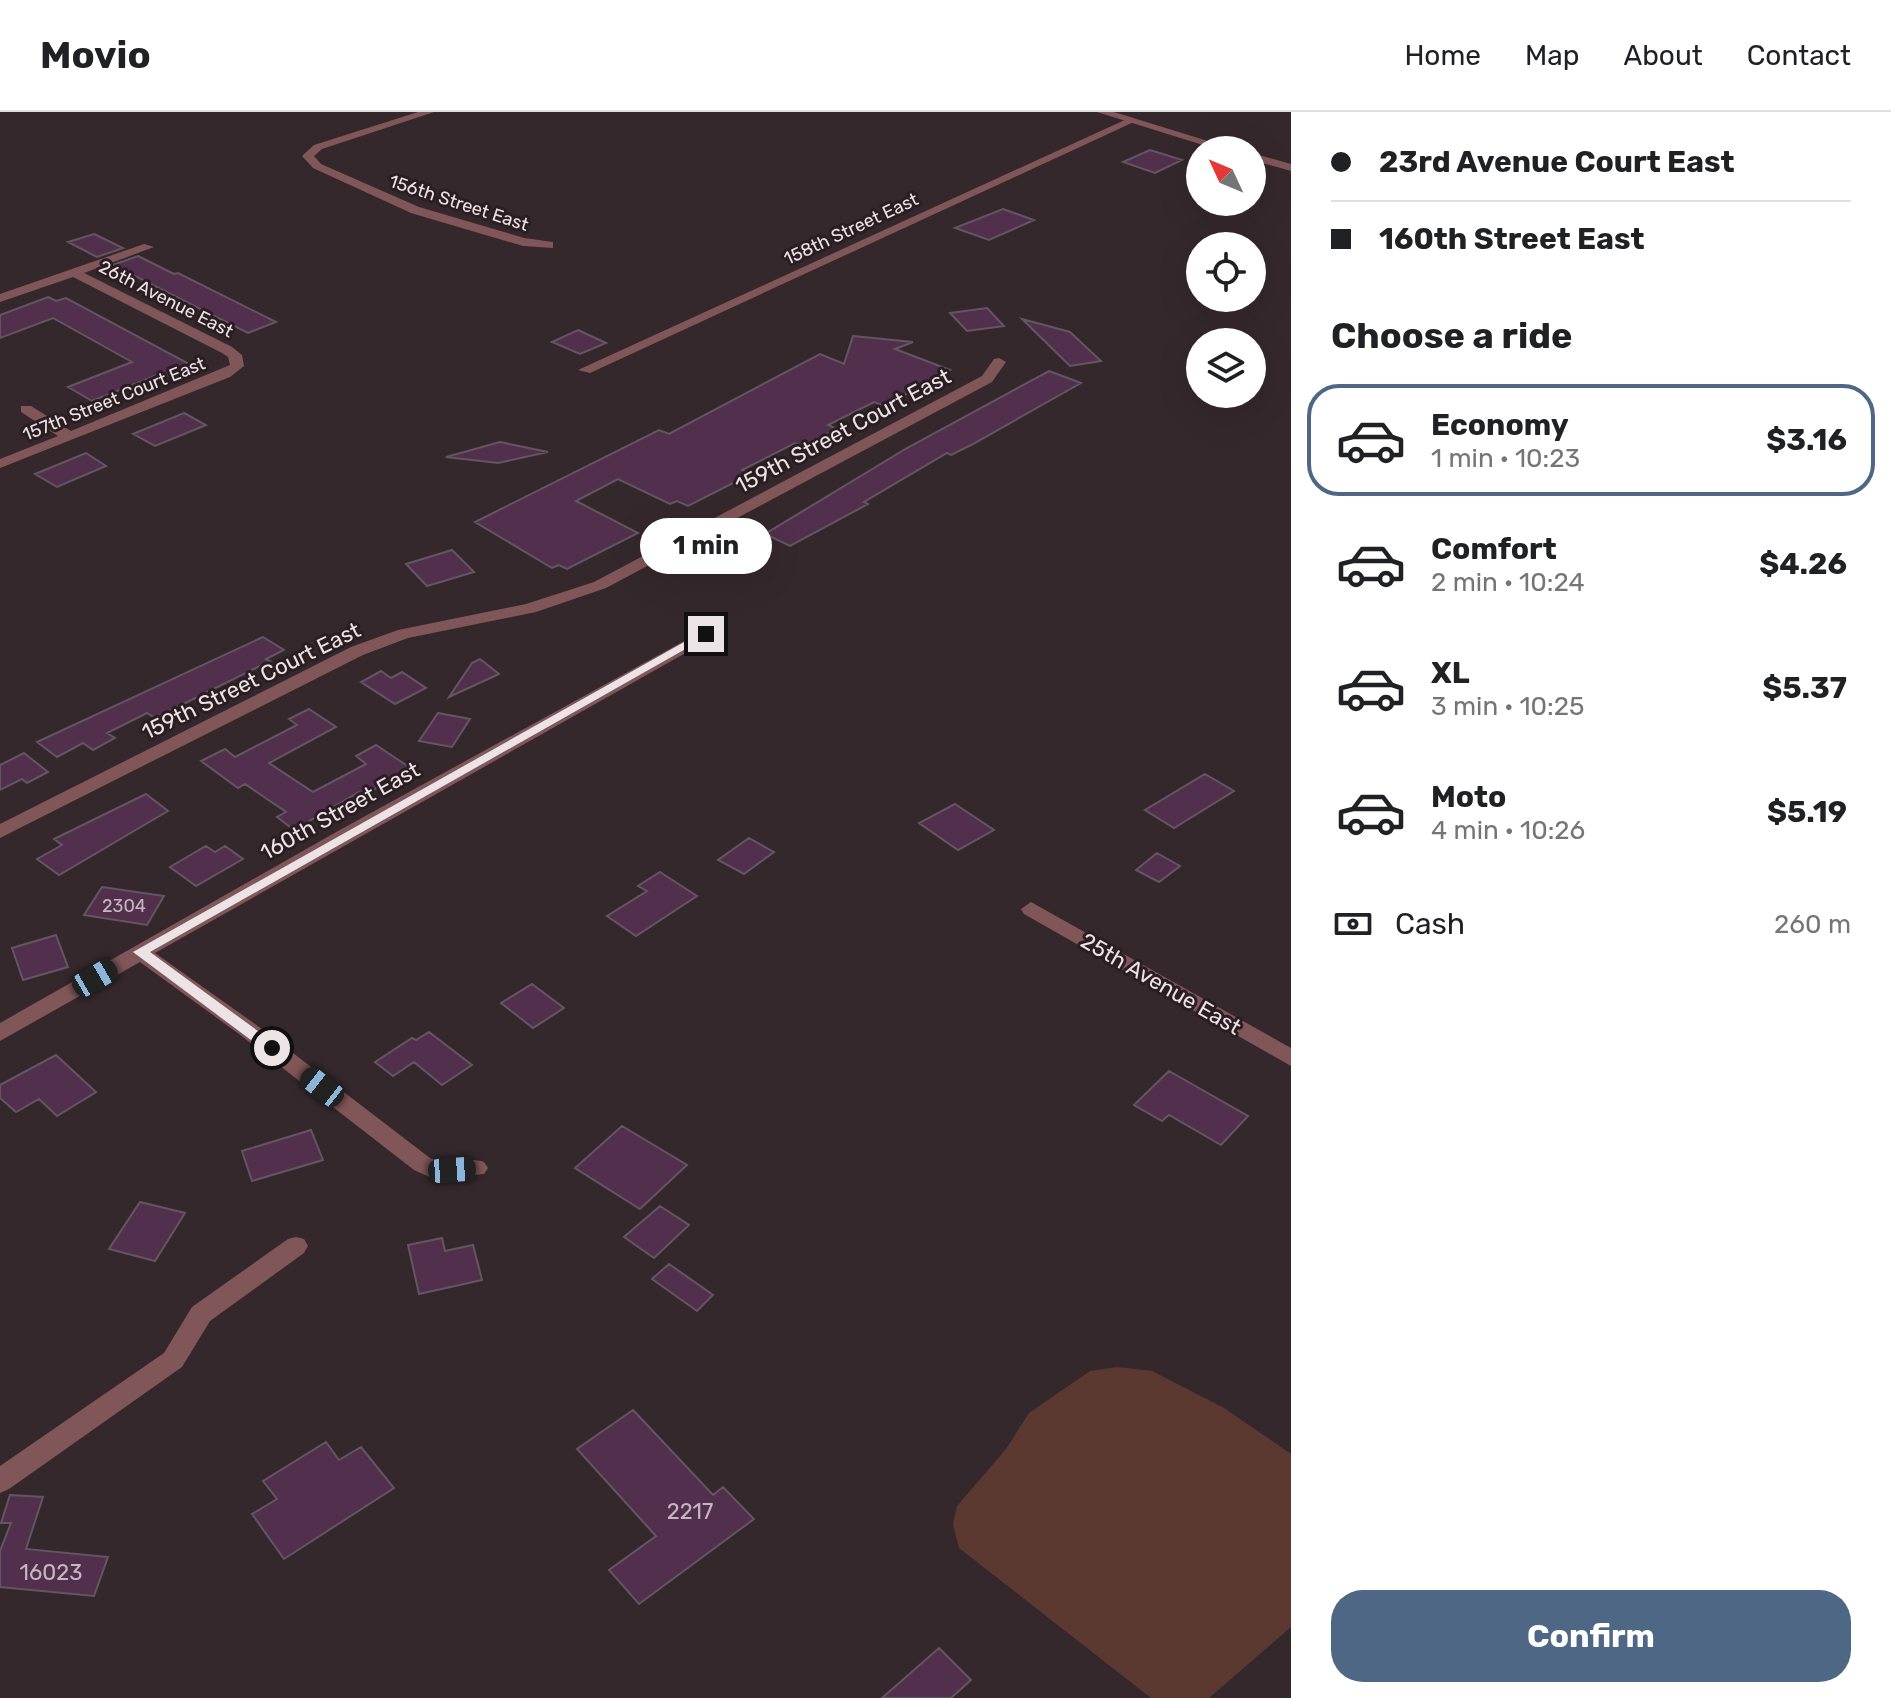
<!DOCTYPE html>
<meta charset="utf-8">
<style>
:root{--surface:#fff;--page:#f2f2f2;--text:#202124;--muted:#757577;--line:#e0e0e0;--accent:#4d6785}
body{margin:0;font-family:Rubik,sans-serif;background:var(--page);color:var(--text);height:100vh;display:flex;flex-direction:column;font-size:30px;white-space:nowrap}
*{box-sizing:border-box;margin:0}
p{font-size:26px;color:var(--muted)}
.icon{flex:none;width:44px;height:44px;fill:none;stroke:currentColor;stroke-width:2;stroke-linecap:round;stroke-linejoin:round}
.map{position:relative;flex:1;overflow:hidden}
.drawer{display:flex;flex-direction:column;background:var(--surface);width:600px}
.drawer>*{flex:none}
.banner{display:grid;align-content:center;height:176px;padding:0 40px;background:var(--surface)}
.needle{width:52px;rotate:314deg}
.fabs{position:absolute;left:1186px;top:24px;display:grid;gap:16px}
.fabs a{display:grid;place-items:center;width:80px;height:80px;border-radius:50%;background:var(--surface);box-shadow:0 8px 32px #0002;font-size:40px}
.end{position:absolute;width:36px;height:36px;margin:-18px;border:10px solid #ece3e6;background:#111;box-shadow:0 0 0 4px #111}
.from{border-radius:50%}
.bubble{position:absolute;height:56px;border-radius:28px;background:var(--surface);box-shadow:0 8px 32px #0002;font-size:26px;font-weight:700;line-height:56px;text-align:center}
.car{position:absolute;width:24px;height:48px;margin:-24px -12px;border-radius:10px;box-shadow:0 0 6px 2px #0007;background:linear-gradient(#222 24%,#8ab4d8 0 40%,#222 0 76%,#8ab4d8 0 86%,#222 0)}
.banner b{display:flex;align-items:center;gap:28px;height:76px;font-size:30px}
.banner b+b{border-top:2px solid var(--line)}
.banner i{width:20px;height:20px;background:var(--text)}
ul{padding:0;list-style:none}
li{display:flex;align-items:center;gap:24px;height:112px;margin:0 16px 12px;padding:0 24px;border:4px solid transparent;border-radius:32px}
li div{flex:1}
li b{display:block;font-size:30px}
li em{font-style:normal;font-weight:700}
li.active{border-color:var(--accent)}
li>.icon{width:72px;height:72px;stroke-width:1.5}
h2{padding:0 40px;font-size:36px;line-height:96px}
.pay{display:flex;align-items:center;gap:20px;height:88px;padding:0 40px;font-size:30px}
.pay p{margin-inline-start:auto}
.primary-button{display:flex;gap:16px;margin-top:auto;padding:16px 40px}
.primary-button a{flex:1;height:92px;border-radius:32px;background:var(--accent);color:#fff;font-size:32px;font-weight:700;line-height:92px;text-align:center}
header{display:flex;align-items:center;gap:48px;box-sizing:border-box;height:112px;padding:0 40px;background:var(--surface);border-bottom:2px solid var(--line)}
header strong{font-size:38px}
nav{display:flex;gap:44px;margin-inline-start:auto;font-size:28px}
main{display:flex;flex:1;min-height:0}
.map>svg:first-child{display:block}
</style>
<header>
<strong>Movio</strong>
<nav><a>Home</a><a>Map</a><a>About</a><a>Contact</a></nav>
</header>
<main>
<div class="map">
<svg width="1291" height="1586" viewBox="0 0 1291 1586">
<rect width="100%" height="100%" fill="#35282d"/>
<!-- green -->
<path fill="#5c3930" d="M 1117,1255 L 1152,1259 L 1224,1296 L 1291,1342 L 1291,1515 L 1209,1586 L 1151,1586 L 959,1436 L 953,1413 L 957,1394 L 1006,1337 L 1029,1301 L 1090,1259 Z"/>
<!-- building -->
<path fill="#522f4c" stroke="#625760" stroke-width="2" d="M 1150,38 L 1182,48 L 1155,61 L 1123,50 Z
M 1003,97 L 1034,108 L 989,128 L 955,116 Z
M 94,122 L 123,136 L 97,145 L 68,130 Z
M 138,144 L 174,162 L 178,161 L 276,210 L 248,221 L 113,153 Z
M 48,185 L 56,189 L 66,186 L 193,254 L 168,264 L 162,261 L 92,289 L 68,275 L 132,250 L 53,206 L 0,226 L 0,203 Z
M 987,196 L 1004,214 L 967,219 L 950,201 Z
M 1022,207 L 1070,220 L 1101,249 L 1070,254 Z
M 578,218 L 606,231 L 580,242 L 552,230 Z
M 853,224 L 913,230 L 895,237 L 950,258 L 885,294 L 874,290 L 828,313 L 837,317 L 801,334 L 795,331 L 742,358 L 751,362 L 688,394 L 677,389 L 670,392 L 618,367 L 576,389 L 638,421 L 567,457 L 559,453 L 552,456 L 475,410 L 659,318 L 669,322 L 820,242 L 844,252 Z
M 1049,259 L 1081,271 L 973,332 L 951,343 L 947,341 L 864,390 L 868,392 L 790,434 L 765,422 L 907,336 Z
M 184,301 L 206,313 L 155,334 L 133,322 Z
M 500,330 L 548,340 L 498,351 L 446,345 Z
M 86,341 L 106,354 L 57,375 L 35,362 Z
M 452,438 L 474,460 L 427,474 L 406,452 Z
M 263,525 L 284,538 L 266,547 L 270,549 L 155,606 L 147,601 L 107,621 L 115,626 L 93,638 L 83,631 L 57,645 L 37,630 Z
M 480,547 L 499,562 L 449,585 L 472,551 Z
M 381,559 L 391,566 L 402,560 L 426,576 L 395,592 L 361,570 Z
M 309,597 L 336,615 L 269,651 L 313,680 L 366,652 L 356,644 L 376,633 L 412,657 L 364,683 L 359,680 L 294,718 L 277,705 L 286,700 L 245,672 L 238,676 L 201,649 L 225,637 L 235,645 L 297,613 L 289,607 Z
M 438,601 L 470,607 L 452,635 L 419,629 Z
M 24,641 L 48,660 L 27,671 L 22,667 L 0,678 L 0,653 Z
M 1205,662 L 1234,679 L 1174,716 L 1145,698 Z
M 146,682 L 168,699 L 59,763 L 37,747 L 62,733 L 54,727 Z
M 955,692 L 994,718 L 958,738 L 919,711 Z
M 749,726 L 774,740 L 744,762 L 718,748 Z
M 206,734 L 215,740 L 225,734 L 243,747 L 196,774 L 170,755 Z
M 1157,741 L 1180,754 L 1159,770 L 1136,758 Z
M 660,760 L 697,784 L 636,824 L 607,804 L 647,779 L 638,774 Z
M 102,775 L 164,784 L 147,813 L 84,803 Z
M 56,823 L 68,855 L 23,868 L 12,836 Z
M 532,872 L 564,896 L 533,916 L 501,891 Z
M 429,920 L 472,953 L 442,973 L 414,950 L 393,964 L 375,950 L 412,926 L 416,928 Z
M 56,943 L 96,980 L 57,1004 L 39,987 L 16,1000 L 0,986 L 0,973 Z
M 1169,959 L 1248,1004 L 1221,1033 L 1169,1003 L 1162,1009 L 1134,993 Z
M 622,1014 L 687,1053 L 640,1097 L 575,1056 Z
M 311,1018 L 323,1048 L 252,1069 L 242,1039 Z
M 140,1090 L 185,1101 L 155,1149 L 109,1137 Z
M 660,1094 L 689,1113 L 654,1146 L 624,1125 Z
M 442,1126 L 445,1139 L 473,1133 L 482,1168 L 419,1182 L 408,1133 Z
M 669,1152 L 713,1183 L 697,1199 L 652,1167 Z
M 633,1298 L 713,1383 L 723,1375 L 754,1407 L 639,1492 L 609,1458 L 656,1424 L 577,1337 Z
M 326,1330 L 339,1348 L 361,1335 L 394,1376 L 284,1447 L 252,1402 L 277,1387 L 263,1369 Z
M 10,1383 L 43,1385 L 26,1437 L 108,1445 L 94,1484 L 0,1475 L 0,1439 L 11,1411 L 1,1411 Z
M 939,1536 L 971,1568 L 951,1586 L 882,1586 Z"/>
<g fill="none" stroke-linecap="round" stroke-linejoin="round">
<!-- minor -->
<path fill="#815659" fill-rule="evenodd" d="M 418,0 L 434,0 L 322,37 L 314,44 L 321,52 L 419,95 L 524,126 L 553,130 L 553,136 L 523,134 L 411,101 L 313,56 L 302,44 L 314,33 Z
M 1127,7 L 1136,9 L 590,261 L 578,258 Z
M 144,132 L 154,135 L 84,161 L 232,235 L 242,243 L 244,254 L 230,265 L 0,356 L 0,347 L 58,324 L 21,300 L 21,294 L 31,294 L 71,319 L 230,253 L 228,245 L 222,241 L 73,165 L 0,190 L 0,182 Z
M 999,246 L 1006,250 L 992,270 L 606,476 L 536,500 L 408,526 L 363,543 L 0,726 L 0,712 L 351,535 L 398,518 L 526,492 L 594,470 L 982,264 L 994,247 Z
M 706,517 L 714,522 L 712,526 L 155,841 L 255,912 L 430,1046 C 446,1054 467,1044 484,1050 L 488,1056 L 484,1062 L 434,1067 L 414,1058 L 239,922 L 140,850 L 0,929 L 0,911 L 338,719 Z
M 1031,790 L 1291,936 L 1291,954 L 1024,802 L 1021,797 Z
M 296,1125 L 304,1127 L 308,1134 L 304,1141 L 210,1209 L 182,1255 L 9,1377 L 0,1381 L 0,1354 L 164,1241 L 192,1195 L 288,1127 Z"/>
<!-- tertiary -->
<path fill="#815659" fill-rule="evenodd" d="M 1097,0 L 1114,0 L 1237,38 L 1219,38 Z
M 1252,41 L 1291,52 L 1291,59 L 1252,48 Z"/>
</g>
<!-- route -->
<path fill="#ece3e6" d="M 702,520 L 712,522 L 150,840 L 277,933 L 277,940 L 267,940 L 133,840 Z"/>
<g text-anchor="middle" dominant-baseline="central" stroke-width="6" stroke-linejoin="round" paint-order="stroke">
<!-- far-street labels -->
<g font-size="18" fill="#ece3e6" stroke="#2b1e23">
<text transform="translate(459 91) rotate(18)">156th Street East</text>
<text transform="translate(851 117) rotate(-25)">158th Street East</text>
<text transform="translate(166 187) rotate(27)">26th Avenue East</text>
<text transform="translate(114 287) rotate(-22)">157th Street Court East</text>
</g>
<!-- number labels -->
<g font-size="18" fill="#c6b6c0">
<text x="124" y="794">2304</text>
</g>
<!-- street labels -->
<g font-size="22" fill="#ece3e6" stroke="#2b1e23">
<text transform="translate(843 319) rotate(-28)">159th Street Court East</text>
<text transform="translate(251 569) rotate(-26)">159th Street Court East</text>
<text transform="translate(340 699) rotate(-29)">160th Street East</text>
<text transform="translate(1161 872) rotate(30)">25th Avenue East</text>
</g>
<!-- near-number labels -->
<g font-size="22" fill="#c6b6c0">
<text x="690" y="1399">2217</text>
<text x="51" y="1460">16023</text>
</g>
</g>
</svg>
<div class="fabs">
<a><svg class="needle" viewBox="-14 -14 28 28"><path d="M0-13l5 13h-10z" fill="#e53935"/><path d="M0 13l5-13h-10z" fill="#757577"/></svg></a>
<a><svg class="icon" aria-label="locate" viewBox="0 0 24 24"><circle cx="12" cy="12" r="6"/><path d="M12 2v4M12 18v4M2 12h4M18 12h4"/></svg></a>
<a><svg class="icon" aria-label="layers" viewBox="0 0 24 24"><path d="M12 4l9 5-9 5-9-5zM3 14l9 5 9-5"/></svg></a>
</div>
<i class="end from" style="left:272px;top:936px"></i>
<i class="end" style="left:706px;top:522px"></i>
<div class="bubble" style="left:640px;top:406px;width:132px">1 min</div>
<i class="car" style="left:95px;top:866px;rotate:60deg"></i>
<i class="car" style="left:322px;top:975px;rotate:308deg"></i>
<i class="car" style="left:452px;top:1058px;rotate:86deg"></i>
</div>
<section class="drawer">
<div class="banner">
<b><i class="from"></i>23rd Avenue Court East</b>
<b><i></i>160th Street East</b>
</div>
<h2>Choose a ride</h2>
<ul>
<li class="active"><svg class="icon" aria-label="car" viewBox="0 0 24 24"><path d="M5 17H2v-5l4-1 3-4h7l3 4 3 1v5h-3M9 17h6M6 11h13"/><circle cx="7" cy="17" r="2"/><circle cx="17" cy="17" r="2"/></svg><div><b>Economy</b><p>1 min · 10:23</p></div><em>$3.16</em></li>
<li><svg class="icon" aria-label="car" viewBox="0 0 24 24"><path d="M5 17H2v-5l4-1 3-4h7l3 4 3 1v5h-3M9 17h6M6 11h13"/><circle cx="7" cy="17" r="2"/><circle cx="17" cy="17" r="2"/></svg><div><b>Comfort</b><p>2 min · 10:24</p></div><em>$4.26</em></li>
<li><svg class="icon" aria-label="car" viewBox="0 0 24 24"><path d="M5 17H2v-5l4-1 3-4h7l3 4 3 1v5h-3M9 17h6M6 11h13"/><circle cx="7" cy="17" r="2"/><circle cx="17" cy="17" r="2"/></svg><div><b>XL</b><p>3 min · 10:25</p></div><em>$5.37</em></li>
<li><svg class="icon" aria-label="car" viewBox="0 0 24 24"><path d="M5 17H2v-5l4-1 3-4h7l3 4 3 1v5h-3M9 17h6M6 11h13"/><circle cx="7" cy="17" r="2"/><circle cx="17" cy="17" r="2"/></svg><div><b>Moto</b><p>4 min · 10:26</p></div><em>$5.19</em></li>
</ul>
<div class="pay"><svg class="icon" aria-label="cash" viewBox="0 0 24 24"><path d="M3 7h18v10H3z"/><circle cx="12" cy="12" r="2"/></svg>Cash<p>260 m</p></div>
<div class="primary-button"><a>Confirm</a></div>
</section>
</main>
